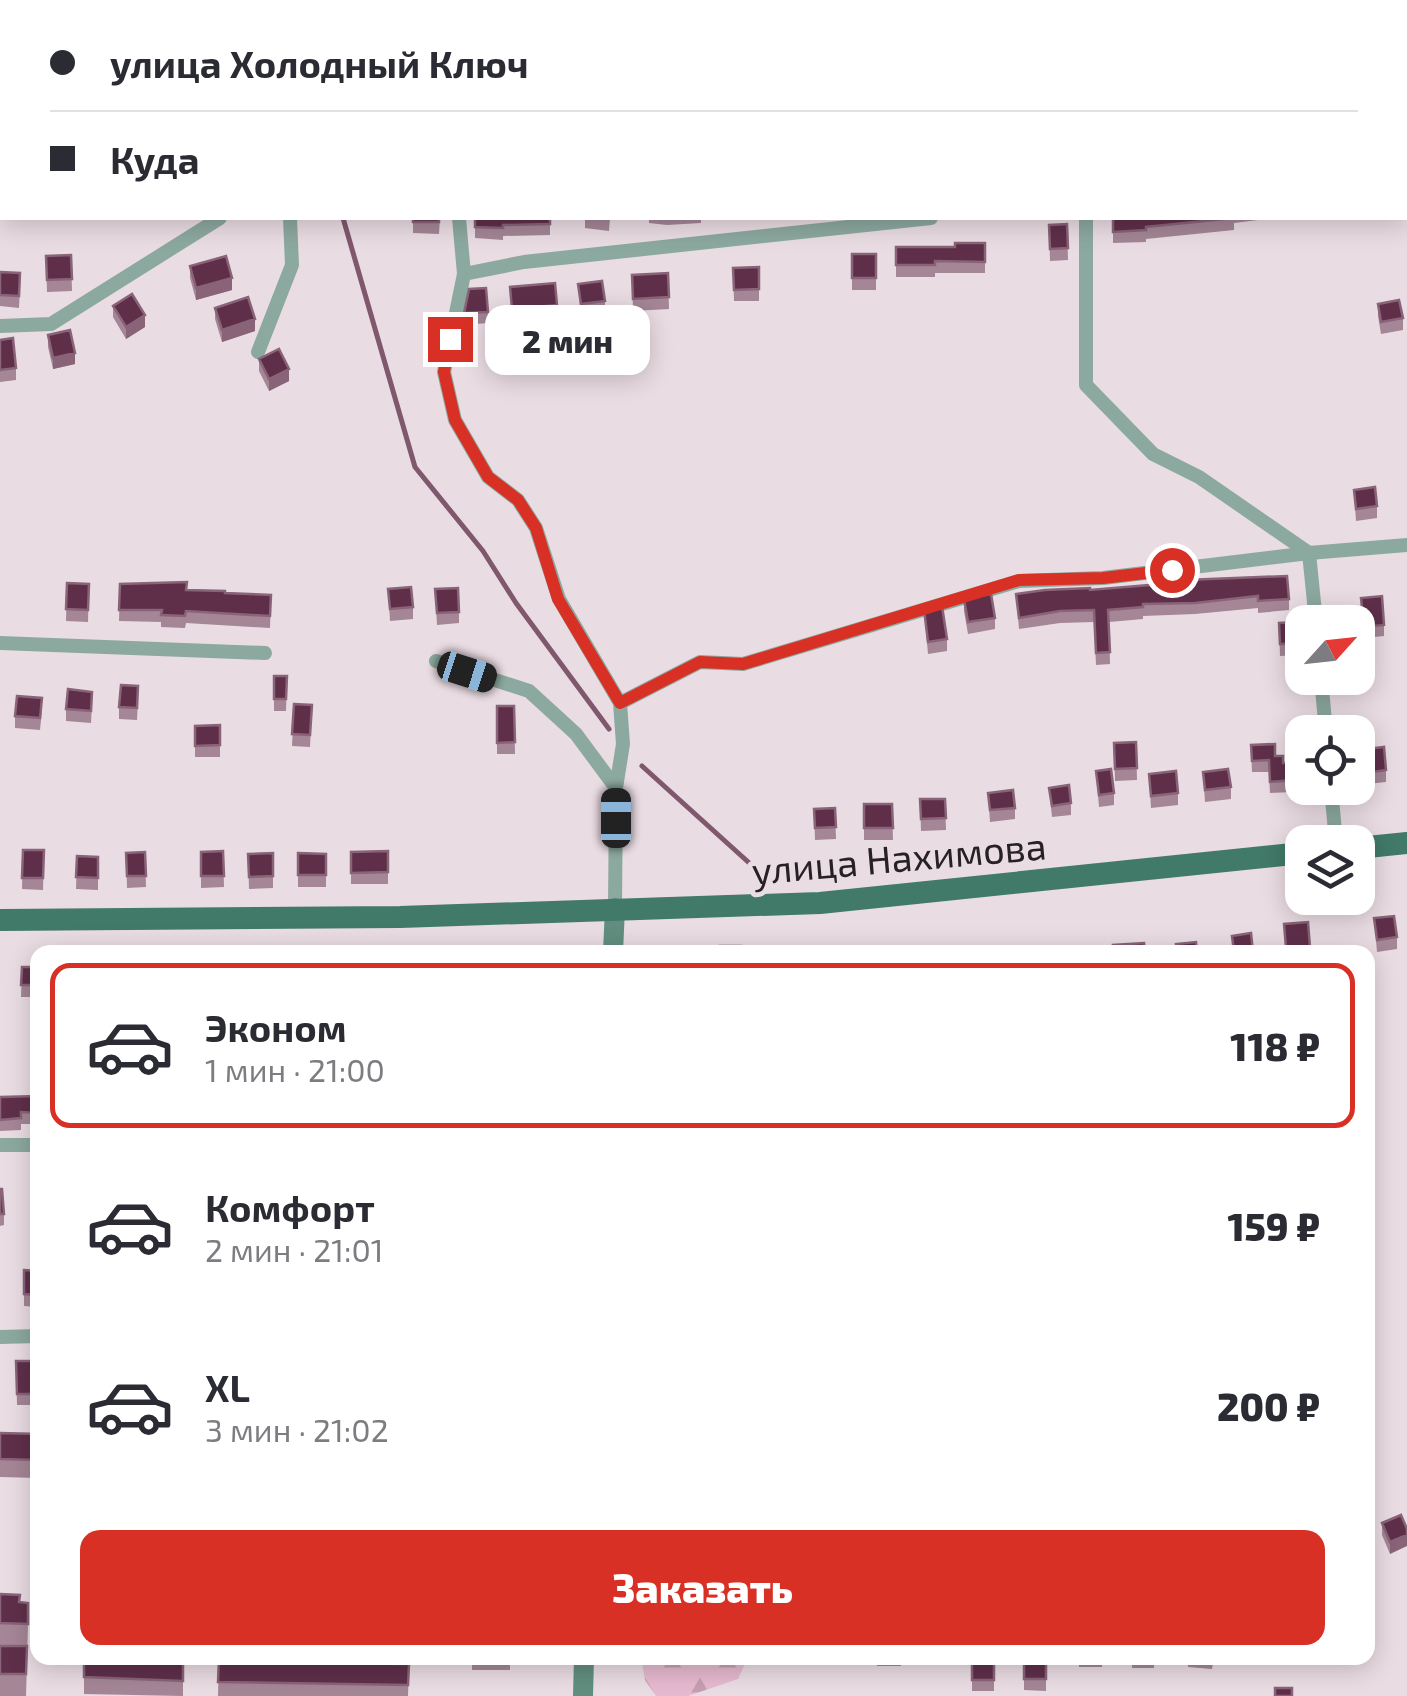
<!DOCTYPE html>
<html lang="ru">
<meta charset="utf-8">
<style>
:root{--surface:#fff;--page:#f7f7f7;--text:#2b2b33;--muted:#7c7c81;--line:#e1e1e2;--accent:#d93025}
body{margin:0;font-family:"Exo 2",sans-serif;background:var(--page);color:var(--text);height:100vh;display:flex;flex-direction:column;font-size:38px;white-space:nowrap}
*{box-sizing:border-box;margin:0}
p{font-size:32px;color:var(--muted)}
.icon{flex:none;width:55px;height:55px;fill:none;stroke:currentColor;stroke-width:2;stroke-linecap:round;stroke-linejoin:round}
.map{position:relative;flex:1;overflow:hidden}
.panel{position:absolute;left:30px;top:945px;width:1345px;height:720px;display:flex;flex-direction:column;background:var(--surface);border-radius:20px;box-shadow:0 5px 25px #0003}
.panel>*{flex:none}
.guide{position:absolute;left:0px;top:0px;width:1408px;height:220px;box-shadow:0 5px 25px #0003;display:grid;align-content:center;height:220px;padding:0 50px;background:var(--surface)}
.needle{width:65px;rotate:63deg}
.buttons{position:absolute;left:1285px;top:605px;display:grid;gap:20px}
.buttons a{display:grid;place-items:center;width:90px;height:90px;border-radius:20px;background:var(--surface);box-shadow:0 5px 25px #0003;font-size:50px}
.end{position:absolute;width:45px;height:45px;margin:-22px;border:12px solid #d93025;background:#fff;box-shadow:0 0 0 5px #fff}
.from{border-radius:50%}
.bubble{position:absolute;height:70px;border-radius:20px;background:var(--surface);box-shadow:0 5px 25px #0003;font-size:32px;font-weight:800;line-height:70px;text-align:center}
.car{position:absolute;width:30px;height:60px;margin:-30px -15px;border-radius:12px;box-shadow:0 0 8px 2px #0007;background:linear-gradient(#222 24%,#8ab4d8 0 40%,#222 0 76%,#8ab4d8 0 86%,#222 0)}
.guide b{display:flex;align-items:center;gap:35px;height:95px;font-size:38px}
.guide b+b{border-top:2px solid var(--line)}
.guide i{width:25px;height:25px;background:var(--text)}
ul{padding:18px 0 0;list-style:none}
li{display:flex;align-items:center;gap:30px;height:165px;margin:0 20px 15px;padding:0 30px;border:5px solid transparent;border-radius:20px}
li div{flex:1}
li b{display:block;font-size:38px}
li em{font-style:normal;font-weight:800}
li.current{border-color:var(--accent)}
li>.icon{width:90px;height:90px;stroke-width:1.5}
.button{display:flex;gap:20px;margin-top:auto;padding:20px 50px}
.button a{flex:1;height:115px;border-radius:20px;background:var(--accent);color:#fff;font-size:40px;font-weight:800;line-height:115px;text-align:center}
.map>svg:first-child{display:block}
</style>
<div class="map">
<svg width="1407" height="1696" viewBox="0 0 1407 1696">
<defs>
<pattern id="forest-firs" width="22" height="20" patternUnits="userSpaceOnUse" patternTransform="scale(2.5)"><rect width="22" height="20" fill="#e6b9cf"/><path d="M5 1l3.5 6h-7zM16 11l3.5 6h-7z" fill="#c59fb2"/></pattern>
</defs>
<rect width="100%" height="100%" fill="#eadce3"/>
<!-- forest -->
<path fill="url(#forest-firs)" d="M 641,1658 L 745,1658 L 745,1664 L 738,1679 L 688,1696 L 656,1696 L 645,1680 Z"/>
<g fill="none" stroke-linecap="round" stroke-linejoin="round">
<!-- stream -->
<path stroke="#80586d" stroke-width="5" d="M 284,0 L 286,2
M 343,218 L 415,467 L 483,551 L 516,603 L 609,729
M 642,766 L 757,870"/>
<!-- street -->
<path stroke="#8ca99f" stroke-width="14" d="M 73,0 L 76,2
M 1067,0 L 1068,2
M 389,2 L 390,0
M 1405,136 L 1407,136
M 459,218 L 464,274 L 444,372 L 455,420 L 488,477 L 518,500 L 536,528 L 559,599 L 620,703 L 623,744 L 616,788 L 615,908
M 1086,218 L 1086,385 L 1153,454 L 1199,477 L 1309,553 L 1316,622
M 464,274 L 524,262 L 931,218
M 0,326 L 51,324 L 220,218
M 258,352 L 292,265 L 290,218
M 0,643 L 265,653
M 436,661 L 529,691 L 576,734 L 616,788
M 1321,678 L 1326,732
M 620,703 L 700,662 L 743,664 L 1019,581 L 1103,578 L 1309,553 L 1407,545
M 1331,788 L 1336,842
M 0,1145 L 38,1145
M 0,1337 L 38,1336"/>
<!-- secondary -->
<path stroke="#618e7f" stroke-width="20" d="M 613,952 L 615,908
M 583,1696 L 584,1658"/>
<!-- primary -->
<path stroke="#417a68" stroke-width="22" d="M 1358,848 L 1407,843
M 0,920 L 400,917 L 820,903 L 1302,853"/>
</g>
<!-- wall -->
<path fill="#a48696" d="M 413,218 L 440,218 L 439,234 L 413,233 Z
M 475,218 L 550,218 L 550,235 L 503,236 L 503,240 L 475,238 Z
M 585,218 L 610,218 L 609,231 L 585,228 Z
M 649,218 L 732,218 L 701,220 L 701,223 L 667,225 L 649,223 Z
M 1113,218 L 1274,218 L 1234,223 L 1234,230 L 1146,239 L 1146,242 L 1113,243 Z
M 1067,224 L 1068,260 L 1050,261 L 1049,225 Z
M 985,243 L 985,273 L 935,273 L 935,277 L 896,277 L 896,247 L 955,247 Z
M 852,254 L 876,254 L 876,290 L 852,290 Z
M 71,255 L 72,291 L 47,292 L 46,256 Z
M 190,266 L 232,290 L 196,300 L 190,278 Z
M 759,267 L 759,301 L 734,301 L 733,268 Z
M 0,272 L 20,285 L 19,308 L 0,306 Z
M 668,273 L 669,309 L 633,311 L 632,275 Z
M 578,284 L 605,301 L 605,313 L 581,316 Z
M 510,287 L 557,305 L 557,317 L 512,320 Z
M 1378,304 L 1403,318 L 1403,330 L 1381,334 L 1378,316 Z
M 113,306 L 145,327 L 126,339 L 113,317 Z
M 215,308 L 255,331 L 222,342 L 215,319 Z
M 488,312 L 488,323 L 464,325 L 464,313 Z
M 48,335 L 75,364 L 53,369 L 48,347 Z
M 0,340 L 16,368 L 16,380 L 0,382 Z
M 259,359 L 289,381 L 269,391 L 259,371 Z
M 1354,490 L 1377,506 L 1377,518 L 1356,521 Z
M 67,583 L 89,584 L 88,622 L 66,621 Z
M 120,584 L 225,593 L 271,595 L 270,628 L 186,623 L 185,628 L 161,627 L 161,622 L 119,621 Z
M 1161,584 L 1289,599 L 1289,610 L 1258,613 L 1258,608 L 1195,614 L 1143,616 L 1143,619 L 1109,622 L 1110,664 L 1096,665 L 1094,622 L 1060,623 L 1019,629 L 1016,594 L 1090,590 Z
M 388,589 L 413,607 L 413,619 L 390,621 Z
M 435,589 L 459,612 L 459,623 L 437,625 Z
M 1361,598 L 1384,625 L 1384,636 L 1364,638 Z
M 964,599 L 995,618 L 995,629 L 968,634 L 964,611 Z
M 924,609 L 947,639 L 947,651 L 928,654 Z
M 1298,622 L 1299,655 L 1280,656 L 1279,623 Z
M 274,676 L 287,676 L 286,711 L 274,711 Z
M 138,698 L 137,720 L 119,719 L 119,707 Z
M 92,703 L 91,723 L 66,721 L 66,709 Z
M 294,704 L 312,705 L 310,747 L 292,746 Z
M 497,706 L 514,706 L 515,754 L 497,754 Z
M 42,710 L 40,730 L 15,728 L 15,716 Z
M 220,725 L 220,757 L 195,757 L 195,726 Z
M 1136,742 L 1137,780 L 1115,781 L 1114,743 Z
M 1251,745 L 1275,756 L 1283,763 L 1291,763 L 1292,792 L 1270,793 L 1269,772 L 1252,772 Z
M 1358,750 L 1386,770 L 1386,782 L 1358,785 Z
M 1096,771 L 1114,793 L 1114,805 L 1099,807 Z
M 1203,772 L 1231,787 L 1231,799 L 1205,802 Z
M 1149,774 L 1178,793 L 1178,805 L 1151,808 Z
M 1049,788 L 1071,803 L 1071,815 L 1052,817 Z
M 988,793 L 1015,808 L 1015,819 L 990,822 Z
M 920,799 L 945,799 L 946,830 L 921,831 Z
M 864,804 L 892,804 L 893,840 L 864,840 Z
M 835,808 L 836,839 L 815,840 L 814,809 Z
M 23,850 L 44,850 L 43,890 L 22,889 Z
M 223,851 L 224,887 L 201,888 L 201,852 Z
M 388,851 L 388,884 L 351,884 L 351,852 Z
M 145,852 L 146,887 L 127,888 L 126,853 Z
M 273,853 L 273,888 L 249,889 L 248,854 Z
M 298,853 L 326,854 L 326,887 L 298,887 Z
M 77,856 L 98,857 L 98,890 L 76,889 Z
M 1374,918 L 1397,937 L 1397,949 L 1377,952 Z
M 1308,922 L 1310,952 L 1286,952 L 1284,924 Z
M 22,967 L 38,967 L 38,997 L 21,997 Z
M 38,1096 L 38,1124 L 21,1124 L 21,1130 L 0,1131 L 0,1097 Z
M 0,1189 L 4,1214 L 4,1225 L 0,1226 Z
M 24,1270 L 38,1271 L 38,1307 L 24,1306 Z
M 38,1350 L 36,1405 L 17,1405 L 16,1361 L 34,1361 Z
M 0,1433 L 38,1434 L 38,1478 L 0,1477 Z
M 1401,1515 L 1390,1554 L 1382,1535 L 1382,1523 Z
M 0,1594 L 20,1603 L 28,1625 L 26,1696 L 0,1696 Z
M 84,1658 L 183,1658 L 183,1696 L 84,1694 Z
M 219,1658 L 331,1663 L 409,1664 L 408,1696 L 218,1696 Z
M 472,1658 L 510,1658 L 510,1670 L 472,1670 Z
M 796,1658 L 818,1658 L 818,1659 L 796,1659 Z
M 877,1658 L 901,1658 L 901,1666 L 877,1666 Z
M 1024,1658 L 1046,1658 L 1046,1691 L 1024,1690 Z
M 1079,1658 L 1102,1658 L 1102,1667 L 1079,1667 Z
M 1132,1658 L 1154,1658 L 1154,1668 L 1132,1668 Z
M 1188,1658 L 1252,1658 L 1252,1663 L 1213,1663 L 1212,1669 L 1188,1667 Z
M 972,1659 L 994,1659 L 994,1691 L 972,1691 Z"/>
<!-- shaded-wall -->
<path fill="#896378" d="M 232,278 L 232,290 L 196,300 L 196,288 Z
M 145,315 L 145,327 L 126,339 L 126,327 Z
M 255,319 L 255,331 L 222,342 L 222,330 Z
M 75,353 L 75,364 L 53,369 L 53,358 Z
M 289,369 L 289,381 L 269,391 L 269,379 Z
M 1407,1535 L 1407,1546 L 1390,1554 L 1390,1542 Z"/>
<!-- building -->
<path fill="#5f2f4a" stroke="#896378" stroke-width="2.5" d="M 53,0 L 57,0 L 57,2 L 31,2 Z
M 413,218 L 439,218 L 439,222 L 413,222 Z
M 475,218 L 550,218 L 550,224 L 503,225 L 503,228 L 475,227 Z
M 1113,218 L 1234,218 L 1146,227 L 1146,230 L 1113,232 Z
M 1067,224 L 1068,248 L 1050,249 L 1049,225 Z
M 955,243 L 985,243 L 985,262 L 935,261 L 935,265 L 896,265 L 896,247 L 955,247 Z
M 852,254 L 876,254 L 876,278 L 852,278 Z
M 71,255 L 72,279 L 47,280 L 46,256 Z
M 226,256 L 232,278 L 196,288 L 190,266 Z
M 759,267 L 759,289 L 734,290 L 733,268 Z
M 0,272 L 20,273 L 19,296 L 0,295 Z
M 668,273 L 669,297 L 633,299 L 632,275 Z
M 602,281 L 605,301 L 581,304 L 578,284 Z
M 555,283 L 557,305 L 512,309 L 510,287 Z
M 486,288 L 488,312 L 464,313 L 469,289 Z
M 132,294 L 145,315 L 126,327 L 113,306 Z
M 248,297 L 255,319 L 222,330 L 215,308 Z
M 1399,300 L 1403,318 L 1381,322 L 1378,304 Z
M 70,330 L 75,353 L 53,358 L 48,335 Z
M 13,338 L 16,368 L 0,370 L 0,340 Z
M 279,349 L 289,369 L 269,379 L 259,359 Z
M 1375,487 L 1377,506 L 1356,509 L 1354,490 Z
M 1287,576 L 1289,599 L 1258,601 L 1258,596 L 1195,603 L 1143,604 L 1143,607 L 1108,610 L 1110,652 L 1096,653 L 1094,610 L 1060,611 L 1019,618 L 1016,594 L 1045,590 L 1090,588 L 1090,590 L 1161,584 L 1161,581 Z
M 187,582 L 186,590 L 225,591 L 225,593 L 271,595 L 270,616 L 186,611 L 185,616 L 161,615 L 162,610 L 119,610 L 120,584 Z
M 67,583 L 89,584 L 88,610 L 66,609 Z
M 411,587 L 413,607 L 390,609 L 388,589 Z
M 458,588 L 459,612 L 437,613 L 435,589 Z
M 991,594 L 995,618 L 968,622 L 964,599 Z
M 1382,596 L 1384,625 L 1364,627 L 1361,598 Z
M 942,606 L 947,639 L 928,642 L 924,609 Z
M 1298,622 L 1299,644 L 1280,644 L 1279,623 Z
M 274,676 L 287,676 L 286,699 L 274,699 Z
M 121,685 L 138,686 L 137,708 L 119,707 Z
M 68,689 L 92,692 L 91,711 L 66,709 Z
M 17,696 L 42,698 L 40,718 L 15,716 Z
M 294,704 L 312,705 L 310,735 L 292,734 Z
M 497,706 L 514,706 L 515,742 L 497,743 Z
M 220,725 L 220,745 L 195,746 L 195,726 Z
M 1136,742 L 1137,768 L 1115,769 L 1114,743 Z
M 1275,744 L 1275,756 L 1283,756 L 1283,763 L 1291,763 L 1292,780 L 1270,782 L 1269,760 L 1252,761 L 1251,745 Z
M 1384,747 L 1386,770 L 1358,774 L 1358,750 Z
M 1111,769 L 1114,793 L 1099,795 L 1096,771 Z
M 1228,769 L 1231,787 L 1205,790 L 1203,772 Z
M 1176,771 L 1178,793 L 1151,796 L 1149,774 Z
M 1069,785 L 1071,803 L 1052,806 L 1049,788 Z
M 1013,790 L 1015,808 L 990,810 L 988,793 Z
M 920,799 L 945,799 L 946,818 L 921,819 Z
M 864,804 L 892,804 L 893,828 L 864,828 Z
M 835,808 L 836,827 L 815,828 L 814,809 Z
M 23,850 L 44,850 L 43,878 L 22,878 Z
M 223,851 L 224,876 L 201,876 L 201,852 Z
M 388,851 L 388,872 L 351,873 L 351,852 Z
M 145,852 L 146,876 L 127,876 L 126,853 Z
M 273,853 L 273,876 L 249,877 L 248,854 Z
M 298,853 L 326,854 L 326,875 L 298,875 Z
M 77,856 L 98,857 L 98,878 L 76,877 Z
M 1394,916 L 1397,937 L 1377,940 L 1374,918 Z
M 1308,922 L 1310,947 L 1286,948 L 1284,924 Z
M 1251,933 L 1253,952 L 1234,952 L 1232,936 Z
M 1196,942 L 1197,952 L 1177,952 L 1176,944 Z
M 1144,943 L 1145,952 L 1114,952 L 1113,945 Z
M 720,946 L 741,946 L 741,952 L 720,952 Z
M 1080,949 L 1080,952 L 1060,952 Z
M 22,967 L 38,967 L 38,985 L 21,985 Z
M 38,1096 L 38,1113 L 21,1112 L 21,1118 L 0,1120 L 0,1097 Z
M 0,1189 L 2,1189 L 4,1214 L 0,1214 Z
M 24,1270 L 38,1271 L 38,1295 L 24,1294 Z
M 34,1350 L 38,1350 L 38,1366 L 35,1366 L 36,1394 L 17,1394 L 16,1361 L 34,1361 Z
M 0,1433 L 38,1434 L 38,1460 L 0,1459 Z
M 1401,1515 L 1407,1529 L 1407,1535 L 1390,1542 L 1382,1523 Z
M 0,1594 L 20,1595 L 19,1602 L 28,1603 L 28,1624 L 0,1623 Z
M 0,1646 L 27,1646 L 26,1674 L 0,1674 Z
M 84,1658 L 183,1658 L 183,1681 L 84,1677 Z
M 219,1658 L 331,1659 L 331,1663 L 409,1664 L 408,1685 L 218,1682 Z
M 1024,1658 L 1046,1658 L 1046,1679 L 1024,1679 Z
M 972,1659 L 994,1659 L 994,1680 L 972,1680 Z
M 1275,1688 L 1292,1688 L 1292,1696 L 1275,1696 Z"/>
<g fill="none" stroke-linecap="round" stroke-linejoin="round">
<!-- route -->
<path stroke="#d93025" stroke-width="12" d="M 450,339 L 444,372 L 455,420 L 488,477 L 518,500 L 536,528 L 558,599 L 620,703 L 700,662 L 743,664 L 1019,580 L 1103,578 L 1172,570"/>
</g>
<g text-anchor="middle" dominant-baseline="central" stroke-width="10" stroke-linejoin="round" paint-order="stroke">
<!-- street labels -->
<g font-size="38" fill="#262124" stroke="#eadce3">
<text transform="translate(899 857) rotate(-5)">улица Нахимова</text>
</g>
</g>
</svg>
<div class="buttons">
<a><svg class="needle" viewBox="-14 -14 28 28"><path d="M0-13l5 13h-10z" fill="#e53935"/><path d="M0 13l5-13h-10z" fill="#7c7c81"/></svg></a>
<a><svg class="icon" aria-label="locate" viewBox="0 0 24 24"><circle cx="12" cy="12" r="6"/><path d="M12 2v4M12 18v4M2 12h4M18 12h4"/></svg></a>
<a><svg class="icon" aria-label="layers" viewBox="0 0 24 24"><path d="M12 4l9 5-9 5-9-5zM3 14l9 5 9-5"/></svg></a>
</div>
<i class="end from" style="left:1172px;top:570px"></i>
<i class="end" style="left:450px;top:339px"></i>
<div class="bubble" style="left:485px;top:305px;width:165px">2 мин</div>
<i class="car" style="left:467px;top:672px;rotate:108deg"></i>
<i class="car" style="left:616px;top:818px;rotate:0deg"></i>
<div class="guide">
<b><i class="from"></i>улица Холодный Ключ</b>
<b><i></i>Куда</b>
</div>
<section class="panel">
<ul>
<li class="current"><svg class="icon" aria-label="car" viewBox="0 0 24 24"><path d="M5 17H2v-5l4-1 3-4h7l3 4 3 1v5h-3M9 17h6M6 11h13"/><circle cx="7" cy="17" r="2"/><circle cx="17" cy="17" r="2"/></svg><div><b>Эконом</b><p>1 мин · 21:00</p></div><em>118 ₽</em></li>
<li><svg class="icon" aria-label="car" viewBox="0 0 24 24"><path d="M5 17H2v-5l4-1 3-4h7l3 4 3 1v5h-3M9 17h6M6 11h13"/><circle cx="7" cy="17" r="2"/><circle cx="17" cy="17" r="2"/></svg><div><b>Комфорт</b><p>2 мин · 21:01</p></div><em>159 ₽</em></li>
<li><svg class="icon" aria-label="car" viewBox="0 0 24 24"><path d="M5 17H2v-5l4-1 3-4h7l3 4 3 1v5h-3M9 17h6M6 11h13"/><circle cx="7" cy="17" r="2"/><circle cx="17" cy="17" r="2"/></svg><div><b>XL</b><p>3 мин · 21:02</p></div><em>200 ₽</em></li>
</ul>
<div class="button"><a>Заказать</a></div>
</section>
</div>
